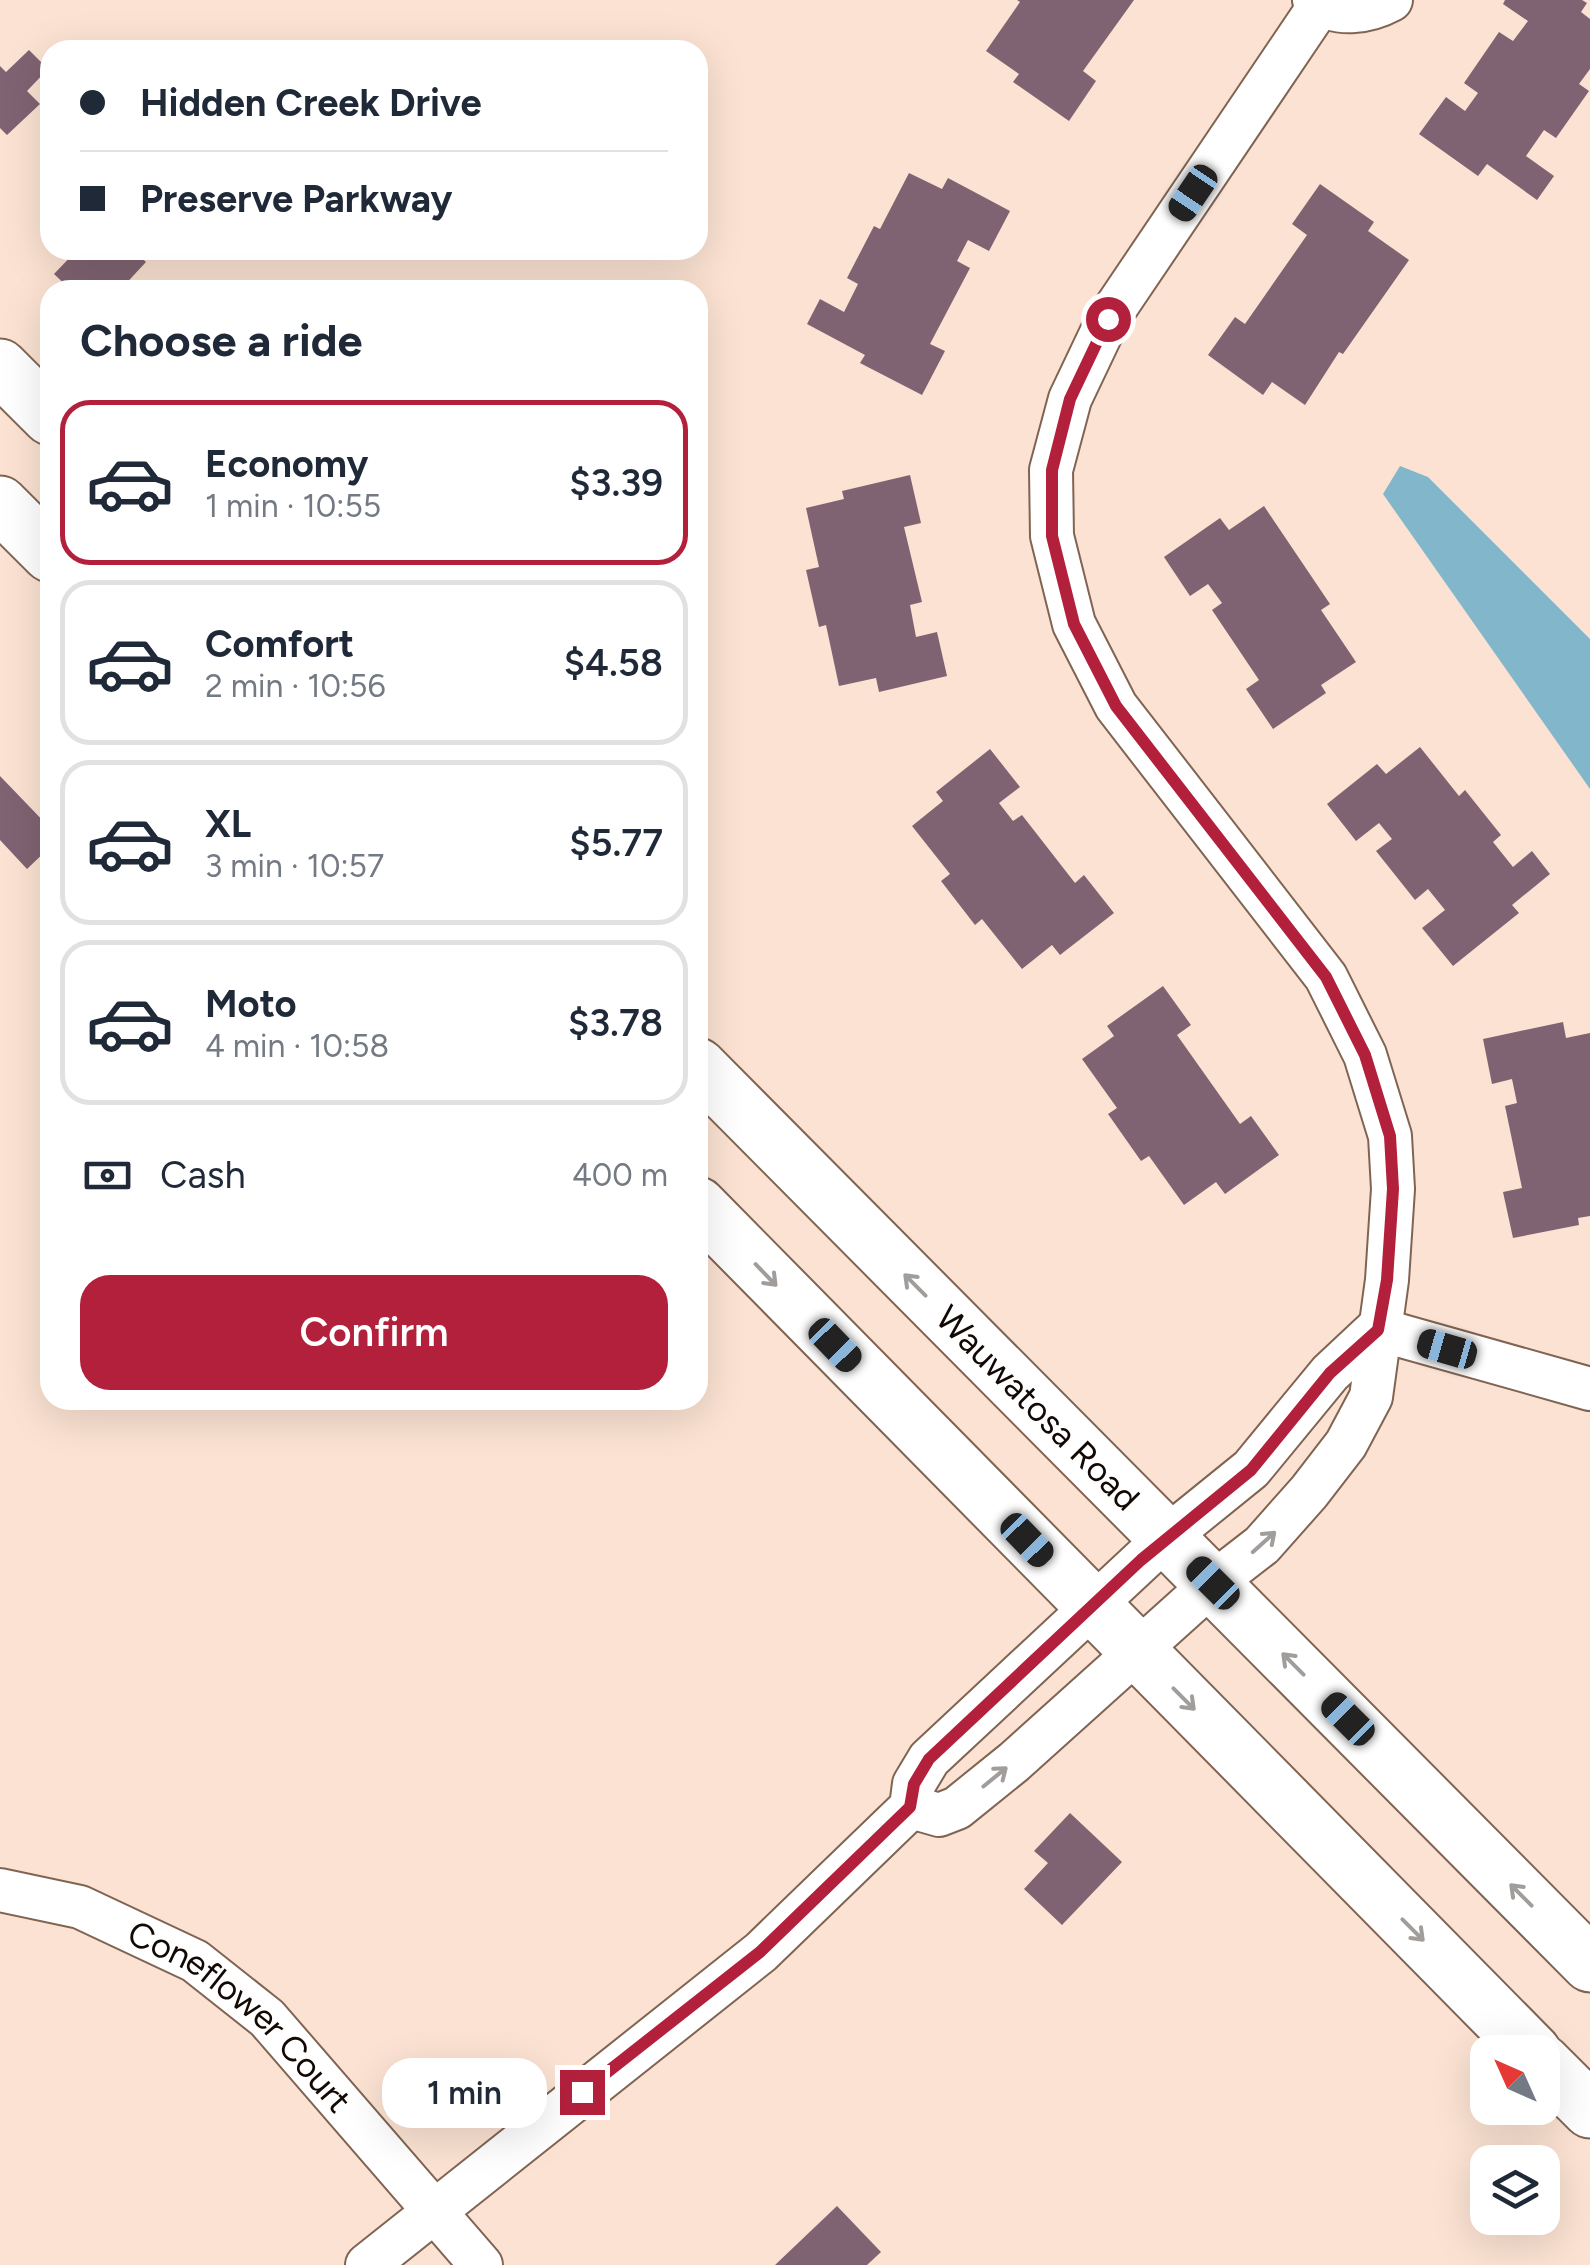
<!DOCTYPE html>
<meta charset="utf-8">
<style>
:root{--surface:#fff;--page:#f6f6f7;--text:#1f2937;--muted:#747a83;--line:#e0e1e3;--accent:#b3203c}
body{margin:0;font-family:Figtree,sans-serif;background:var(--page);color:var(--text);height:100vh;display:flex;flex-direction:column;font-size:38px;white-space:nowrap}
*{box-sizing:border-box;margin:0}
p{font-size:32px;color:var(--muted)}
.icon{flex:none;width:55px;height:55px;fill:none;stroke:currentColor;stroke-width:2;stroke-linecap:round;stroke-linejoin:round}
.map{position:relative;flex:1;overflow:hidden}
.panel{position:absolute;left:40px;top:280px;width:668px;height:1130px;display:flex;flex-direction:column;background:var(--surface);border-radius:30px;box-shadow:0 10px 40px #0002}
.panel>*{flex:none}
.hud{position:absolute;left:40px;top:40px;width:668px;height:220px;border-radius:30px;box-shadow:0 10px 40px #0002;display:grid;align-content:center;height:220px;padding:0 40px;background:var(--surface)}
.needle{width:65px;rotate:315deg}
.controls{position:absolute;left:1470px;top:2035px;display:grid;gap:20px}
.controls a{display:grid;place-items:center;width:90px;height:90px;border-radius:20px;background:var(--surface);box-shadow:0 10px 40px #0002;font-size:50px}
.end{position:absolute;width:45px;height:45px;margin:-22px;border:12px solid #b3203c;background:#fff;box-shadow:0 0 0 5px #fff}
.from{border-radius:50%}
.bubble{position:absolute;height:70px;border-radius:30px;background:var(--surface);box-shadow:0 10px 40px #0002;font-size:32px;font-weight:600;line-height:70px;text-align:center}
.car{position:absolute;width:30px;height:60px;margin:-30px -15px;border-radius:12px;box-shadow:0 0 8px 2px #0007;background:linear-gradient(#222 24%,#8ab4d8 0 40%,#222 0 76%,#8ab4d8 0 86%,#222 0)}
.hud b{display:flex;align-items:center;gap:35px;height:95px;font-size:38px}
.hud b+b{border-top:2px solid var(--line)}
.hud i{width:25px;height:25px;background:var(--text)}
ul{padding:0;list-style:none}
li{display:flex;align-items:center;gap:30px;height:165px;margin:0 20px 15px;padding:0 20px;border:5px solid var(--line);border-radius:30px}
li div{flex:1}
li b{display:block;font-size:38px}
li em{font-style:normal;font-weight:600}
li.selected{border-color:var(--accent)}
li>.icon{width:90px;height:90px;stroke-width:1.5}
h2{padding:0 40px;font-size:45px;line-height:120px}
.pay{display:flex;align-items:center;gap:25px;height:110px;padding:0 40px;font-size:38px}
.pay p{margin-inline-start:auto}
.primary-button{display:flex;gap:20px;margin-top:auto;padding:20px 40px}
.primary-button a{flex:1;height:115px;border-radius:30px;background:var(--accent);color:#fff;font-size:40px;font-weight:600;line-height:115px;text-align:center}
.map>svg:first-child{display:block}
</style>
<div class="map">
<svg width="1590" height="2265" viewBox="0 0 1590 2265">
<rect width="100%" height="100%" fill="#fbe2d2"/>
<!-- water -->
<path fill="#82b7cb" d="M 1400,466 L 1428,477 L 1590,639 L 1590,789 L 1383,494 Z"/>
<!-- building -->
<path fill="#806372" d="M 1017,0 L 1134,0 L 1083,71 L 1096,81 L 1069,121 L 1013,82 L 1019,74 L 986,51 L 1020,2 Z
M 1505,0 L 1582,0 L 1587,3 L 1581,12 L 1590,19 L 1590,69 L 1579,84 L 1589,91 L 1556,138 L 1544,130 L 1526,156 L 1554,176 L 1537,200 L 1487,164 L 1478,176 L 1419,134 L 1446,97 L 1465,111 L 1478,93 L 1464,83 L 1499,32 L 1513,41 L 1528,21 L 1503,4 Z
M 29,50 L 48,69 L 27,91 L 40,104 L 7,135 L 0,128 L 0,66 L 6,72 Z
M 909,173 L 942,189 L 948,178 L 1010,211 L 989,251 L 968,240 L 957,261 L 970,268 L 930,344 L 945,351 L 922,395 L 860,363 L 865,355 L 807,324 L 820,299 L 844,312 L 858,284 L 847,278 L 874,226 L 880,229 Z
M 1320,184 L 1374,222 L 1368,231 L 1409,260 L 1343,354 L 1339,352 L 1305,405 L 1272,382 L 1263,395 L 1208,355 L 1235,317 L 1245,324 L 1307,235 L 1292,224 Z
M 77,250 L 133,250 L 146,262 L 120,290 L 71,290 L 54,274 Z
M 910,475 L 921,523 L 904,527 L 922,602 L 910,605 L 916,637 L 937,632 L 947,676 L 879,692 L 876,678 L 839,686 L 826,625 L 819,627 L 806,570 L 819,567 L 806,508 L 844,499 L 842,491 Z
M 1264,506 L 1330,604 L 1321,610 L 1356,662 L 1321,685 L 1326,693 L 1273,729 L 1246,689 L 1259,680 L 1212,610 L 1222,603 L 1208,584 L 1190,596 L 1164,557 L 1220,518 L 1229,530 Z
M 1420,747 L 1459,796 L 1465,790 L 1501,835 L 1493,842 L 1513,867 L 1532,851 L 1550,874 L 1512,905 L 1519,913 L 1453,966 L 1422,928 L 1445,910 L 1428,889 L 1415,900 L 1376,851 L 1392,839 L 1379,823 L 1356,841 L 1327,804 L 1377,764 L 1386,774 Z
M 990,749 L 1020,787 L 999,803 L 1013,821 L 1022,815 L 1075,883 L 1084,875 L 1114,913 L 1060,955 L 1052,945 L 1022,969 L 982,919 L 975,925 L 941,881 L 950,874 L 912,826 L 943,801 L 936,792 Z
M 0,776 L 50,828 L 50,847 L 27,869 L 0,840 Z
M 1163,986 L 1191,1025 L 1177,1035 L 1240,1124 L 1251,1116 L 1279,1155 L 1225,1194 L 1216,1182 L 1184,1205 L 1149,1156 L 1141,1161 L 1108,1114 L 1117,1108 L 1082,1059 L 1114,1036 L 1107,1026 Z
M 1563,1022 L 1566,1038 L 1590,1033 L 1590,1216 L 1578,1218 L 1579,1225 L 1513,1238 L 1503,1192 L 1522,1188 L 1505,1106 L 1517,1103 L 1512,1079 L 1492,1084 L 1483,1039 Z
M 1070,1813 L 1122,1862 L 1062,1925 L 1024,1889 L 1048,1863 L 1034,1851 Z
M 837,2206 L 881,2252 L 867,2265 L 775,2265 Z"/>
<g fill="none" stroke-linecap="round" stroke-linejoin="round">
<defs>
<g id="minor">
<path d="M 1314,0 C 1337,17 1367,13 1391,0"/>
<path d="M 1377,1329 L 1590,1389"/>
<path d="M 911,1807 L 939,1815 L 957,1808 L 1014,1762 L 1213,1583 L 1262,1545 L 1309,1492 L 1346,1444 L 1371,1397 L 1387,1280 L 1393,1189 L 1390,1136 L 1365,1055 L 1326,977 L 1116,706 L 1074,624 L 1052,536 L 1051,470 L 1070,399 L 1108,319 L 1320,5"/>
<path id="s1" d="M 0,1890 L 80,1907 L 195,1961 L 267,2018 L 481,2265"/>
<path d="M 367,2265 L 761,1952 L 911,1807 L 914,1784 L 929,1759 L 1167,1537 L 1251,1469 L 1330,1373 L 1377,1329"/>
</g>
<g id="primary">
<path d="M 0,367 L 50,417"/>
<path d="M 0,504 L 50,554"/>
<path id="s2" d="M 698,1066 L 1590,1964"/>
<path d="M 698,1205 L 1533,2052"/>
<path d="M 1542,2062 L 1590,2110"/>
</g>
</defs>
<!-- minor casing -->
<use href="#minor" stroke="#806453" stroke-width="46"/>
<!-- primary casing -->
<use href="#primary" stroke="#806453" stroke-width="59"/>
<!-- minor -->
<use href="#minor" stroke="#fff" stroke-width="42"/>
<!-- primary -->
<use href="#primary" stroke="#fff" stroke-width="55"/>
</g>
<!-- one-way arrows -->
<defs><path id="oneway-shaft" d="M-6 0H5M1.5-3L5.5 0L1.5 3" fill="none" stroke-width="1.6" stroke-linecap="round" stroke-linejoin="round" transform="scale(2.5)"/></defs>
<g stroke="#a19d9b">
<use href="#oneway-shaft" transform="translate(766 1275) rotate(46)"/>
<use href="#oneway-shaft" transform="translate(915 1285) rotate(-135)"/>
<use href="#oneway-shaft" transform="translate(1264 1542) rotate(-42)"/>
<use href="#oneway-shaft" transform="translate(1293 1664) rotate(-135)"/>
<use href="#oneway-shaft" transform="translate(1184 1699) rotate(45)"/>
<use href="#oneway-shaft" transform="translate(995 1777) rotate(-39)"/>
<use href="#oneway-shaft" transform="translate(1521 1895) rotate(-135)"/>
<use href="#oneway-shaft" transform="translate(1413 1930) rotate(45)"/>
</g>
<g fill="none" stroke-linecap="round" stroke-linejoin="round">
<!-- route -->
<path stroke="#b3203c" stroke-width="12" d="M 582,2092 L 760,1952 L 910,1807 L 914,1784 L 929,1759 L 1141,1560 L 1251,1470 L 1330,1373 L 1378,1330 L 1387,1280 L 1393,1189 L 1390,1136 L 1365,1055 L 1326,977 L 1116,706 L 1074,624 L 1052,536 L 1052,470 L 1070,399 L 1108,319"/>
</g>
<g text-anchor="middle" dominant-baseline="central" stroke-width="8" stroke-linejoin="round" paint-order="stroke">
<!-- street labels -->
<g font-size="35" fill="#130904" stroke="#fbe2d2">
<text stroke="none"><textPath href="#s2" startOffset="482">Wauwatosa Road</textPath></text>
<text stroke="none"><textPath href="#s1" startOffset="278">Coneflower Court</textPath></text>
</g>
</g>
</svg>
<div class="controls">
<a><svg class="needle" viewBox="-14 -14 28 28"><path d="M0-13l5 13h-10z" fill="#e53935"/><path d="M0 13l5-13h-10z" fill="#747a83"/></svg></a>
<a><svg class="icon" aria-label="layers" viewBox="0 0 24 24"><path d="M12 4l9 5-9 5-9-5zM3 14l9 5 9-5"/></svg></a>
</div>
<i class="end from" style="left:1108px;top:319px"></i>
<i class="end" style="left:582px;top:2092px"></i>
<div class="bubble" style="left:382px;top:2058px;width:165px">1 min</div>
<i class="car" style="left:1193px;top:193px;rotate:214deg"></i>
<i class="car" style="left:835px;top:1345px;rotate:136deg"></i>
<i class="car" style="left:1447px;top:1349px;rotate:286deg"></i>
<i class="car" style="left:1027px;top:1540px;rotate:136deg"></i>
<i class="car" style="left:1213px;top:1583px;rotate:315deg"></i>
<i class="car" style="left:1348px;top:1719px;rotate:315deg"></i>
<div class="hud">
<b><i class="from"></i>Hidden Creek Drive</b>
<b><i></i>Preserve Parkway</b>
</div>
<section class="panel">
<h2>Choose a ride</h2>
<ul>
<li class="selected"><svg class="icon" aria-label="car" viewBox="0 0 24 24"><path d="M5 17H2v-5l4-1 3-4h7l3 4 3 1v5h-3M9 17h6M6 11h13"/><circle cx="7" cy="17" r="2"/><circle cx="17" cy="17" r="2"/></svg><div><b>Economy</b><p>1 min · 10:55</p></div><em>$3.39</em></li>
<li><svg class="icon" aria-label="car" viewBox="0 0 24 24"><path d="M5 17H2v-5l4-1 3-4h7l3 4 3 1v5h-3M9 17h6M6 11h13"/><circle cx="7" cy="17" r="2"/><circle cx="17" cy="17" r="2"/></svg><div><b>Comfort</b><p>2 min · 10:56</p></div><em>$4.58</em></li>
<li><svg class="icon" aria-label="car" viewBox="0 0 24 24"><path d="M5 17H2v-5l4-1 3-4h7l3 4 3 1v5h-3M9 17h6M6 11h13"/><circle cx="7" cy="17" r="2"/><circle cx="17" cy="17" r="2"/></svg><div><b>XL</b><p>3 min · 10:57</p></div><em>$5.77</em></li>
<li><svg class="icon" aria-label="car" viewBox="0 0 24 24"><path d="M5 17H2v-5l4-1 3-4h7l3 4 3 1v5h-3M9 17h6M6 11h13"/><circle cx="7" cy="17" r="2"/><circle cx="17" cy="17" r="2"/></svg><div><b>Moto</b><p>4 min · 10:58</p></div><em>$3.78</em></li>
</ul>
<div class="pay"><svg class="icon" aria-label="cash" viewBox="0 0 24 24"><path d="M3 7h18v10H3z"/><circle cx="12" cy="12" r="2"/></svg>Cash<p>400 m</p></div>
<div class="primary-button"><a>Confirm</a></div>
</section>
</div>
